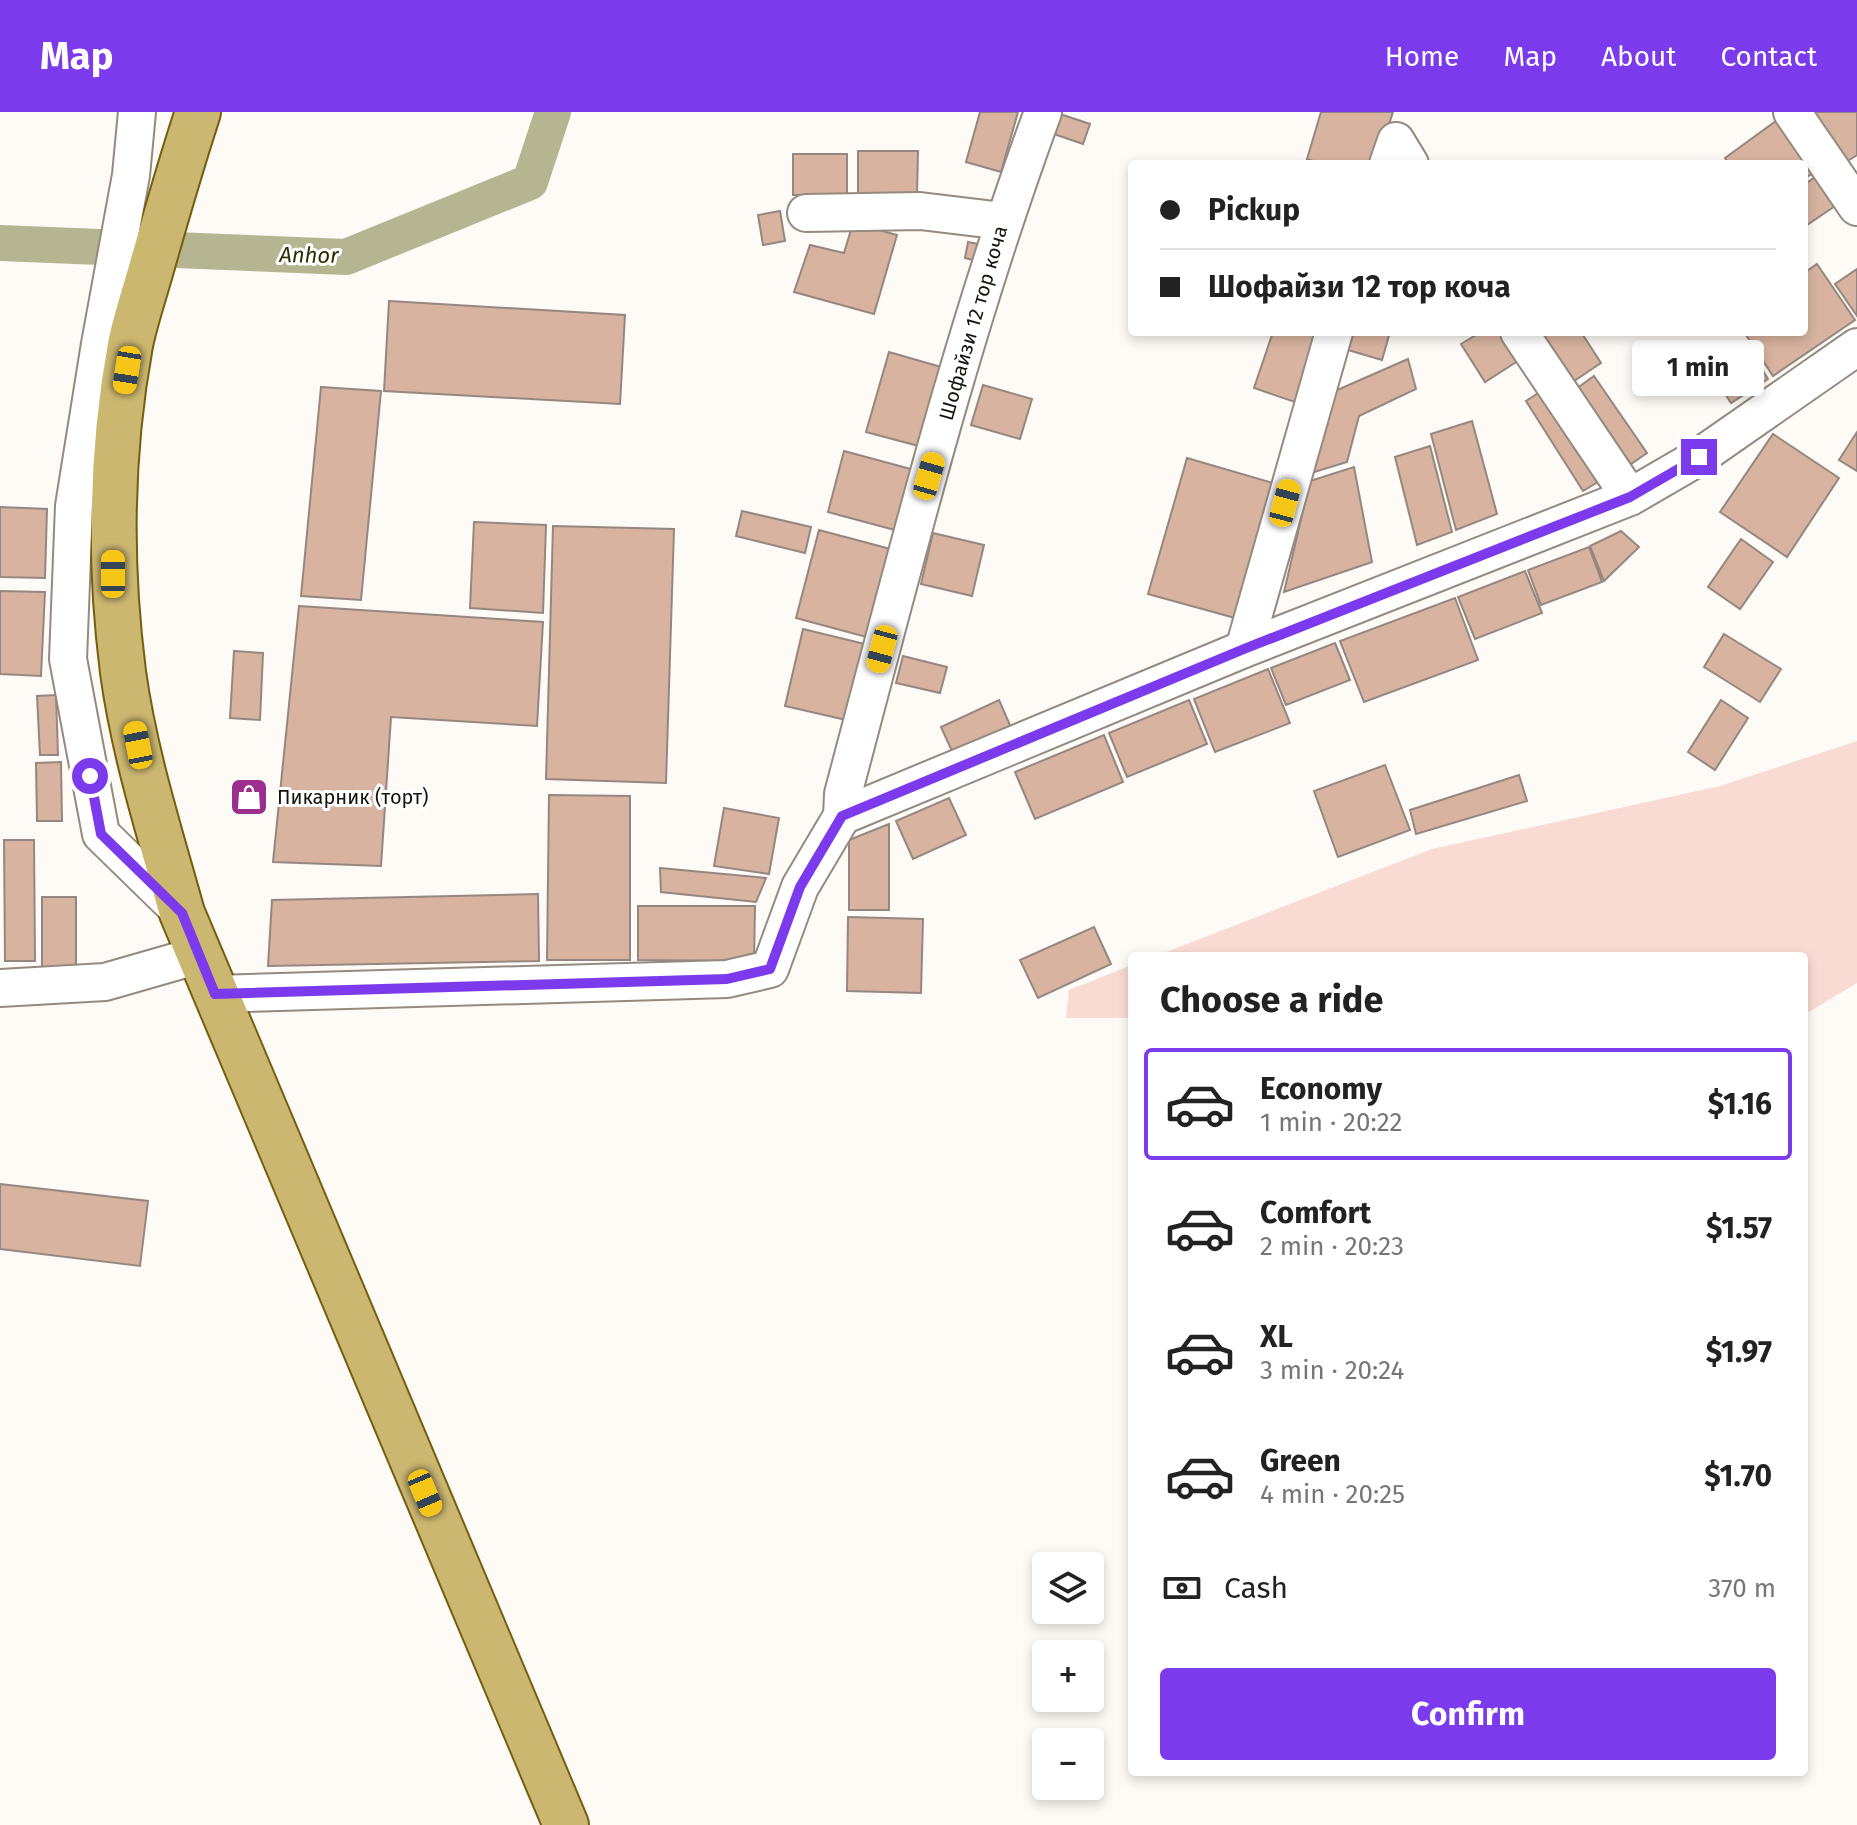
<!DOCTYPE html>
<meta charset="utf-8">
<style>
:root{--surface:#fff;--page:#f2f2f2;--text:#222;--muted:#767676;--line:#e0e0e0;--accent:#7c3aed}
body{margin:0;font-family:"Fira Sans",sans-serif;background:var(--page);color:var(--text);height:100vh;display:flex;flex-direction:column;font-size:30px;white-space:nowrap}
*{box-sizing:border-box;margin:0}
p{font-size:26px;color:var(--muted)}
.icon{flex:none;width:44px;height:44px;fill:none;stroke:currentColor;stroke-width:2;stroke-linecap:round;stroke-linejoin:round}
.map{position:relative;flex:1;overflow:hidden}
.sheet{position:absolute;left:1128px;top:840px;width:680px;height:824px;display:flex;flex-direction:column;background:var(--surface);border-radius:8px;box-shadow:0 4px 12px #0003}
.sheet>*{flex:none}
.banner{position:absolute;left:1128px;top:48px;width:680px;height:176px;border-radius:8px;box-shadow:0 4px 12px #0003;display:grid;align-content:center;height:176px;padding:0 32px;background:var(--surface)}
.tools{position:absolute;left:1032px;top:1440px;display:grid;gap:16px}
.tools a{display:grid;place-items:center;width:72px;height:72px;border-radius:8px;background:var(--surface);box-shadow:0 4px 12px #0003;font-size:40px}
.end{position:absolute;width:36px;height:36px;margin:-18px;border:10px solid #7c3aed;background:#fff;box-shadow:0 0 0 4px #fff}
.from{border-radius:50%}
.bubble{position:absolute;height:56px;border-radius:8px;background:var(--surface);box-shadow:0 4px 12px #0003;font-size:26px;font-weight:700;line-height:56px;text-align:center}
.car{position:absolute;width:24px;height:48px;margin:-24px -12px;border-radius:10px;box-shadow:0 0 6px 2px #0007;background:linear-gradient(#f5c518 24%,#345 0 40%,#f5c518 0 76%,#345 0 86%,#f5c518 0)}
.banner b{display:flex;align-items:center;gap:28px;height:76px;font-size:30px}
.banner b+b{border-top:2px solid var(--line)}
.banner i{width:20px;height:20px;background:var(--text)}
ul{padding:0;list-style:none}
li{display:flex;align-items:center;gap:24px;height:112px;margin:0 16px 12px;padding:0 16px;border:4px solid transparent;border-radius:8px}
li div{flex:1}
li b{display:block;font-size:30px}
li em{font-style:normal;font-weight:700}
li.selected{border-color:var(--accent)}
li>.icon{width:72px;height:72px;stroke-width:1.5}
h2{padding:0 32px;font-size:36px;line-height:96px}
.pay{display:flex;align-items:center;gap:20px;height:88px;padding:0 32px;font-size:30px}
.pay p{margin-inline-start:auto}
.button{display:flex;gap:16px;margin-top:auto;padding:16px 32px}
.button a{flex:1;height:92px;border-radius:8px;background:var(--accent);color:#fff;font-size:32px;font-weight:700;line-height:92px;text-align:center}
header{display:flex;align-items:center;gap:48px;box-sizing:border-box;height:112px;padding:0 40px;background:var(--accent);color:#fff}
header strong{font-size:38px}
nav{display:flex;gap:44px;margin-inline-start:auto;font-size:28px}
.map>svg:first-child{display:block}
</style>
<header>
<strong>Map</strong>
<nav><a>Home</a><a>Map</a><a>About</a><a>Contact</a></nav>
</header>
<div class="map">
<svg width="1857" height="1713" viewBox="0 0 1857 1713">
<rect width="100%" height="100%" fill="#fefaf5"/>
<!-- green -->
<path fill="#fadbd4" d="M 1857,629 L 1857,871 L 1804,903 L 1804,844 L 1156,844 L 1432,737 L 1720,674 Z
M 1132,853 L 1132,906 L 1066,906 L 1069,878 Z"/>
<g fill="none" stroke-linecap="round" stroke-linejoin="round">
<!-- canal -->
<path stroke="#b5b691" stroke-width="36" d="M 0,131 L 346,145 L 530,70 L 553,0"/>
</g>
<!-- building -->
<path fill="#d8b4a0" stroke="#958780" stroke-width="2" d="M 980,0 L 1018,0 L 1001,60 L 966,50 Z
M 1321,0 L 1393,0 L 1376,52 L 1322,52 L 1307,47 Z
M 1811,0 L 1857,0 L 1857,43 L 1846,50 Z
M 1057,1 L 1090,12 L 1083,32 L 1051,21 Z
M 1776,9 L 1813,61 L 1804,67 L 1804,52 L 1729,52 L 1725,46 Z
M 858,39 L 918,39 L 917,82 L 858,83 Z
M 793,42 L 847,42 L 847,83 L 793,83 Z
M 1815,65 L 1835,94 L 1804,115 L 1804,73 Z
M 780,99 L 785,129 L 763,133 L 758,103 Z
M 853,111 L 897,123 L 874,202 L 794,180 L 810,133 L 844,141 Z
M 968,130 L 984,133 L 980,150 L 965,146 Z
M 1817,152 L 1855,208 L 1773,264 L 1744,220 L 1804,220 L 1804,161 Z
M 1857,157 L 1857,204 L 1835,172 Z
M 389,189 L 625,203 L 620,292 L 384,279 Z
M 1273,220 L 1321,220 L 1298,291 L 1254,276 Z
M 1354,220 L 1390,220 L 1382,248 L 1348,238 Z
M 1481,220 L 1505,220 L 1521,247 L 1485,270 L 1461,232 Z
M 1538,220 L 1581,220 L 1601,251 L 1571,271 Z
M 889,240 L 948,257 L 926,336 L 866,320 Z
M 1408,247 L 1416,277 L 1359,304 L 1347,350 L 1311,361 L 1335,279 Z
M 1757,249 L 1768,267 L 1731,291 L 1720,274 Z
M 1594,264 L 1647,341 L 1628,354 L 1576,277 Z
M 983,273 L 1032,287 L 1020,327 L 971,313 Z
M 321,275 L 381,279 L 361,488 L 301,484 Z
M 1546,276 L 1603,367 L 1583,379 L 1526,289 Z
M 1472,309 L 1497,402 L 1456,418 L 1431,322 Z
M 1857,320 L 1857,359 L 1839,348 Z
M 1773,322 L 1839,366 L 1787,445 L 1720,400 Z
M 1430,334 L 1452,420 L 1417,433 L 1395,345 Z
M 844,339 L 918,359 L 902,420 L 828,400 Z
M 1187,346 L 1273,371 L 1235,506 L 1148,482 Z
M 1354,355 L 1372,450 L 1284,480 L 1310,369 Z
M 0,395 L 47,397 L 45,466 L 0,465 Z
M 742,399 L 811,415 L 805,441 L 736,424 Z
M 474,410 L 546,413 L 543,501 L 470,496 Z
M 553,414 L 674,417 L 666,671 L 546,667 Z
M 819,418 L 898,439 L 874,527 L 796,506 Z
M 1621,419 L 1639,435 L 1604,469 L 1590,434 Z
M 933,421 L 984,433 L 972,484 L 921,472 Z
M 1741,427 L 1773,450 L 1740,497 L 1708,475 Z
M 1589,435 L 1602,470 L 1541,493 L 1528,458 Z
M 1525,459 L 1542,501 L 1475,527 L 1458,485 Z
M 0,479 L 45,480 L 41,564 L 0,562 Z
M 1455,486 L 1478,548 L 1364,590 L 1340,529 Z
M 299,494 L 543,510 L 537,614 L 391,605 L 381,754 L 273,750 Z
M 803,517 L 873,534 L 855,610 L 785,594 Z
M 1724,522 L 1781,557 L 1760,590 L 1704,555 Z
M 1335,531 L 1350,568 L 1286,593 L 1271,556 Z
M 234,539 L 263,541 L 260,608 L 230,606 Z
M 903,544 L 947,555 L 940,581 L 896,571 Z
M 1268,557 L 1290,611 L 1215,640 L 1194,587 Z
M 56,583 L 58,643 L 40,643 L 37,584 Z
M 999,588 L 1013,620 L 955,646 L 941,615 Z
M 1189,588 L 1207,632 L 1127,665 L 1109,621 Z
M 1721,588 L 1748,606 L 1715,658 L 1688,640 Z
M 1104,623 L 1123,670 L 1035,707 L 1015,660 Z
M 61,650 L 62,709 L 37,709 L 36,651 Z
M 1385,653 L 1410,718 L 1338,745 L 1314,679 Z
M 1519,663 L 1527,689 L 1416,722 L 1410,698 Z
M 549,683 L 630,684 L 630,848 L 547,848 Z
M 949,686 L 966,723 L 913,747 L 896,709 Z
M 724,696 L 779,706 L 769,762 L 714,754 Z
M 889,712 L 889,798 L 849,798 L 849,728 Z
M 4,728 L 34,728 L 35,849 L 5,849 Z
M 660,756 L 766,766 L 756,790 L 661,780 Z
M 538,782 L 539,849 L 268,854 L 272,788 Z
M 42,785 L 76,785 L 76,865 L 42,865 Z
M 638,794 L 755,794 L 754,849 L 638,848 Z
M 848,805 L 923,807 L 921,881 L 847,879 Z
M 1094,815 L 1111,852 L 1038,886 L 1020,848 Z
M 0,1072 L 148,1089 L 140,1154 L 0,1137 Z"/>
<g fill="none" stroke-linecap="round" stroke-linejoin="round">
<defs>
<path id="minor" d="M 137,0 L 131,63 L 100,232 L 74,394 L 68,547 L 101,722 L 182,801
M 1792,0 L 1857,95
M 1388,52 L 1396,29 L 1410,52
M 806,101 L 920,99 L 1003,109
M 1519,220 L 1630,385
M 1244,537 L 1334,220
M 842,704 L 843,682 C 904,453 961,222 1043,0
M 0,876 L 105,870 L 199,843
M 215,882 L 727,867 L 770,857 L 800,775 L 842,704 L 1244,537 L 1630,385 L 1699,345 L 1857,235"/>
<path id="major" d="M 198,0 C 181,52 166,104 151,157 C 144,182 135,208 130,233 C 110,342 109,450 123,560 C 134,641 160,722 182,801 L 566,1713"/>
</defs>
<!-- minor casing -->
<use href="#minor" stroke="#948a7f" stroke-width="40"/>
<!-- major casing -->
<use href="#major" stroke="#755e10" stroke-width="48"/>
<!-- minor -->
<use href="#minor" stroke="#fff" stroke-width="36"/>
<!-- major -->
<use href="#major" stroke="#cbb770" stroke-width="44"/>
</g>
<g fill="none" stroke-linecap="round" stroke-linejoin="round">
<!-- route -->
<path stroke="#7c3aed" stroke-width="10" d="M 90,664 L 101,722 L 182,801 L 215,882 L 727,867 L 770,857 L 800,775 L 842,704 L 1244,537 L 1630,385 L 1699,345"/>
</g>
<!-- icons -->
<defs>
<symbol id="shop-square" viewBox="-11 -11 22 22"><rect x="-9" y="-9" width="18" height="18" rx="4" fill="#9c2e8e" stroke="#fff"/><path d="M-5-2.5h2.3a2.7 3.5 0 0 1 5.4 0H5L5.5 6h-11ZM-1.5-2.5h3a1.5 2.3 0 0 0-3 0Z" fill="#fff"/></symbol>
</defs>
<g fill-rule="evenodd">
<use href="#shop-square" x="227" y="663" width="44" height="44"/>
</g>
<g text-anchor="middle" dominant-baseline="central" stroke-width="6" stroke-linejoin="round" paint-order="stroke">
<!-- street labels -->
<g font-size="20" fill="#15110d" stroke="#fff">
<text transform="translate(973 211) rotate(-74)">Шофайзи 12 тор коча</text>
</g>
<!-- poi labels -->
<g font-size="20" fill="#15110d" stroke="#fff" text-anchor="start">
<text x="277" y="685">Пикарник (торт)</text>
</g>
<!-- water labels -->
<g font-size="22" font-style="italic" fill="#2f2e00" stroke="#fff">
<text transform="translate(309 143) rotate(1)">Anhor</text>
</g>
</g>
</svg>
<div class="tools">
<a><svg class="icon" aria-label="layers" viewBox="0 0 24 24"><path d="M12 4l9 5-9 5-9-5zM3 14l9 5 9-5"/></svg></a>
<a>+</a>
<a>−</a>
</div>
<i class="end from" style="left:90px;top:664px"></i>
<i class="end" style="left:1699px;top:345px"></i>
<div class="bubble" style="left:1632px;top:228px;width:132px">1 min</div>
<i class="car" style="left:127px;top:258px;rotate:189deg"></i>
<i class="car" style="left:929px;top:364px;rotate:16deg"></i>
<i class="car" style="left:1285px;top:391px;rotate:15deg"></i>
<i class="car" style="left:113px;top:462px;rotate:0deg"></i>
<i class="car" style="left:882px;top:537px;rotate:195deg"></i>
<i class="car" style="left:138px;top:633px;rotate:349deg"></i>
<i class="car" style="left:425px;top:1381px;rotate:157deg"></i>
<div class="banner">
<b><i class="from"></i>Pickup</b>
<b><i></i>Шофайзи 12 тор коча</b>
</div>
<section class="sheet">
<h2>Choose a ride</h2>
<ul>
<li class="selected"><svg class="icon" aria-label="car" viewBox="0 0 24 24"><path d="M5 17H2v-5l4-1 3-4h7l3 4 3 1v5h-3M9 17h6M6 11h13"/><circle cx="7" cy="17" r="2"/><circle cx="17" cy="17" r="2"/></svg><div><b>Economy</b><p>1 min · 20:22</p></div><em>$1.16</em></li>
<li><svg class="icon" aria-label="car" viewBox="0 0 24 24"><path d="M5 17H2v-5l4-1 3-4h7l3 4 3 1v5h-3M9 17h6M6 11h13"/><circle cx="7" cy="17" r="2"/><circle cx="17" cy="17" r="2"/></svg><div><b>Comfort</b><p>2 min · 20:23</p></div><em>$1.57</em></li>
<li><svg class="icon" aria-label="car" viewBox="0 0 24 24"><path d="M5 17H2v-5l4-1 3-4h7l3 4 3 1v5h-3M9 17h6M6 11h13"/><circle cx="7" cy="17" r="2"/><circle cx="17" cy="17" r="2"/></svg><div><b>XL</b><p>3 min · 20:24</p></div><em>$1.97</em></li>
<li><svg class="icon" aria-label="car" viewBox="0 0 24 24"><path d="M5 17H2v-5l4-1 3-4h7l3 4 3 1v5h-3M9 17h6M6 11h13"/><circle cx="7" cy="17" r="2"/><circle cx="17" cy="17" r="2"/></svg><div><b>Green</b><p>4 min · 20:25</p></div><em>$1.70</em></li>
</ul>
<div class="pay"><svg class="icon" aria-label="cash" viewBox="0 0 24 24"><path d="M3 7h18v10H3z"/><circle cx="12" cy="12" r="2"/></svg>Cash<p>370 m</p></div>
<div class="button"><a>Confirm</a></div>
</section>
</div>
